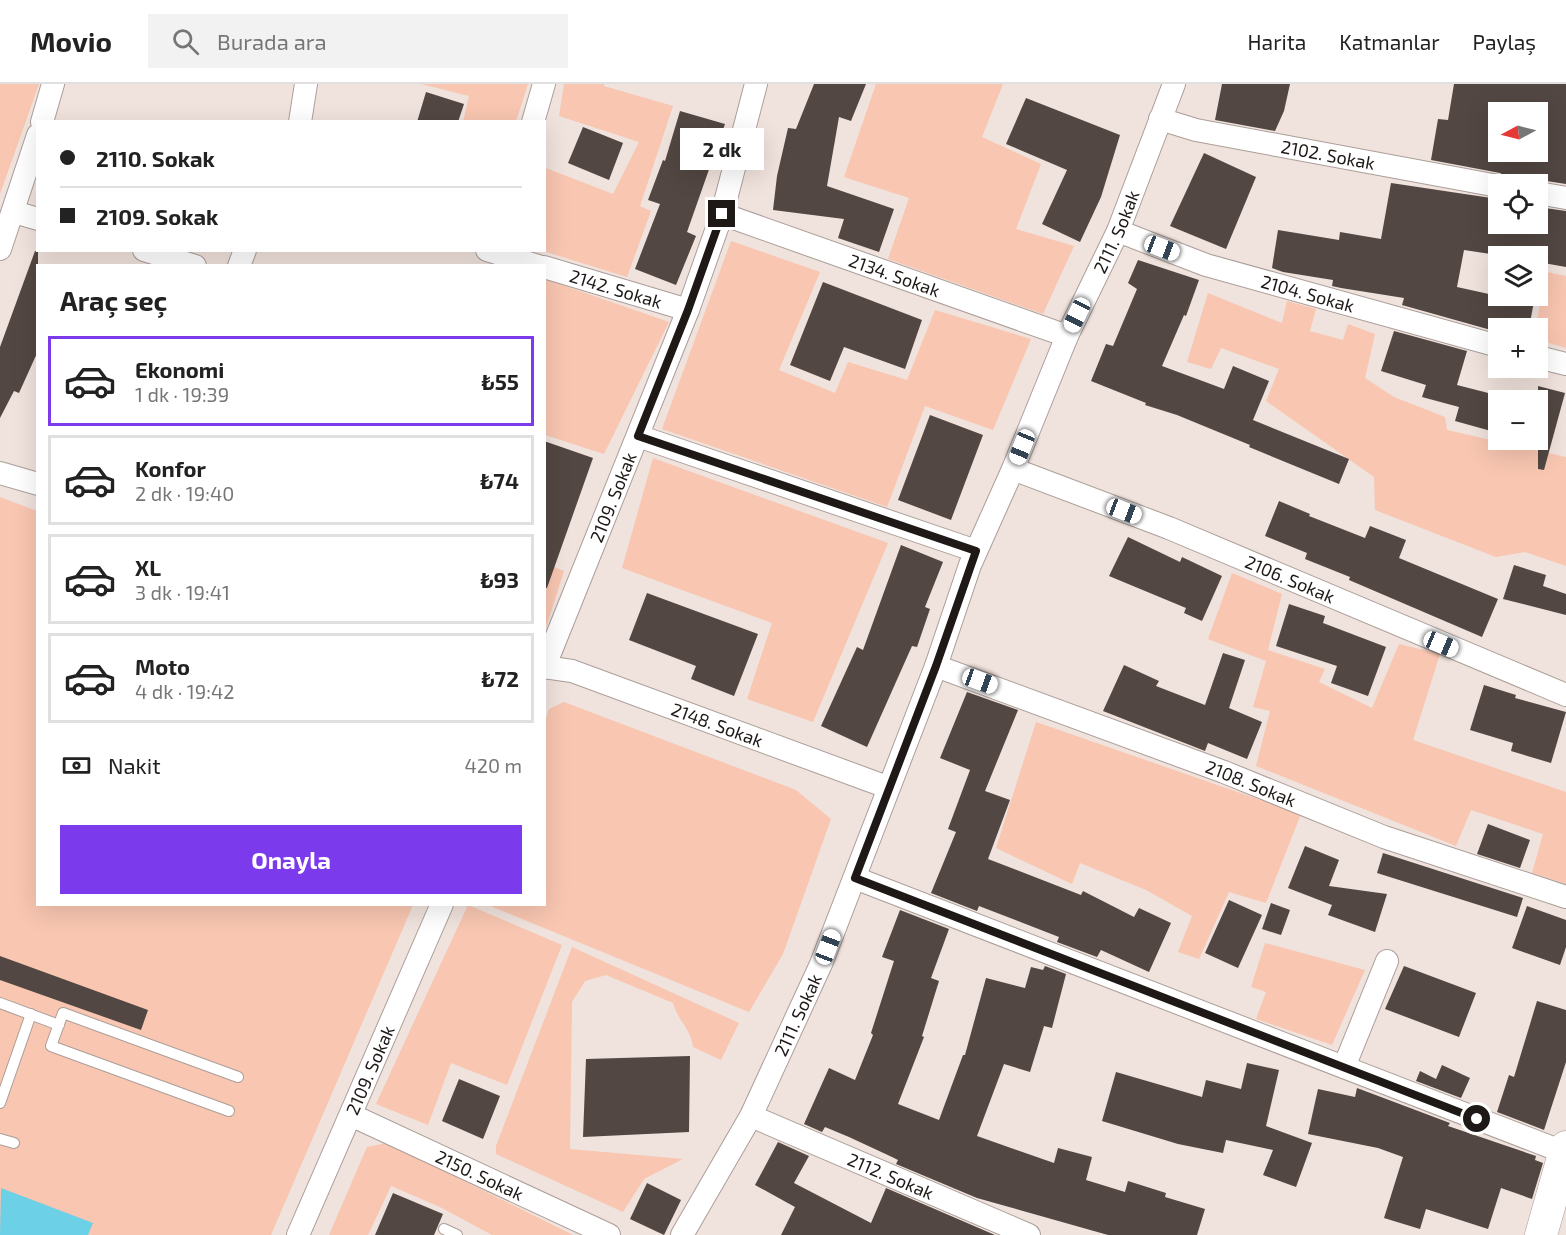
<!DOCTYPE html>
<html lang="tr">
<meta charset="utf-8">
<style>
:root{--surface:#fff;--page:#f2f2f2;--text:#222;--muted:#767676;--line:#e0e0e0;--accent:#7c3aed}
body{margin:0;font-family:"Exo 2",sans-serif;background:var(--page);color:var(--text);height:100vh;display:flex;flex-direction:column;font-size:22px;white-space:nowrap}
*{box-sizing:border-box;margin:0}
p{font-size:20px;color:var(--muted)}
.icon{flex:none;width:33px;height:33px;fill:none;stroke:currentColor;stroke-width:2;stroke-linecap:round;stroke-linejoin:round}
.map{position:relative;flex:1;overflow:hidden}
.panel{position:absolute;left:36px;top:180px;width:510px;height:642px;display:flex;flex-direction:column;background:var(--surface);border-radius:0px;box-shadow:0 6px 24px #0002}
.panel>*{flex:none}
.top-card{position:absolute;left:36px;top:36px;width:510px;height:132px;border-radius:0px;box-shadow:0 6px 24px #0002;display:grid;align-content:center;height:132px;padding:0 24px;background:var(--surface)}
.needle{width:39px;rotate:263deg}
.fabs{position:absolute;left:1488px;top:18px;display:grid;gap:12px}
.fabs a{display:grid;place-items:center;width:60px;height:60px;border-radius:0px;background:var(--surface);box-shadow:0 6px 24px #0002;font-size:30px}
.end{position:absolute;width:27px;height:27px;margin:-14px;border:8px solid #1e1917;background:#fff;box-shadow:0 0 0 3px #fff}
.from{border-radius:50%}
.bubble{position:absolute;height:42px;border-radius:0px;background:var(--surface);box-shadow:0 6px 24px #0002;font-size:20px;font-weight:700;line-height:42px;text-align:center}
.car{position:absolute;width:18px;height:36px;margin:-18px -9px;border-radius:8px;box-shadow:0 0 4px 2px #0007;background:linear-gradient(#fff 24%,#345 0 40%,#fff 0 76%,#345 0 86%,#fff 0)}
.top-card b{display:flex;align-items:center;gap:21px;height:57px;font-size:22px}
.top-card b+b{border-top:2px solid var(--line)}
.top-card i{width:15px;height:15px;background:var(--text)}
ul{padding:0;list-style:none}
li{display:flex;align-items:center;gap:18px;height:90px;margin:0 12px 9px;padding:0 12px;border:3px solid var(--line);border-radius:0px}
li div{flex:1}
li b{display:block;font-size:22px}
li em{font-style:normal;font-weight:700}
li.current{border-color:var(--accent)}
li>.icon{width:54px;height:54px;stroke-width:1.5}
h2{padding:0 24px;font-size:27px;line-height:72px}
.pay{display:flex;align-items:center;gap:15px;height:66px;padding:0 24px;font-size:22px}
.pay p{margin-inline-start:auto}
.primary-button{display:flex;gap:12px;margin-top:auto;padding:12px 24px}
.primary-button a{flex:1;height:69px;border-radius:0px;background:var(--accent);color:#fff;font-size:24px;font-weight:700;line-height:69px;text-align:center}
header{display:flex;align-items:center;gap:36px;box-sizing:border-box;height:84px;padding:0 30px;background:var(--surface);border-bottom:2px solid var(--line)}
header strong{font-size:28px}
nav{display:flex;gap:33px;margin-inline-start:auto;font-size:21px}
.search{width:420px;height:54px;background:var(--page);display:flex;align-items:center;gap:15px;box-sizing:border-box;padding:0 21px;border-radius:0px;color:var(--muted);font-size:22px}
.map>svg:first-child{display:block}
</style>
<header>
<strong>Movio</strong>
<div class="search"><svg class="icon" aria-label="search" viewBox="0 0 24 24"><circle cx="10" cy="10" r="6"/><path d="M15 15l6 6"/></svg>Burada ara</div>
<nav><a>Harita</a><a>Katmanlar</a><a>Paylaş</a></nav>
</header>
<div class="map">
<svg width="1566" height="1151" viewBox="0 0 1566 1151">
<rect width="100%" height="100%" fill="#f0e2dc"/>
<!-- green -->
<path fill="#f8c6b1" d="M 0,0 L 39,0 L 0,110 Z
M 421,0 L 528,0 L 516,37 L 463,38 L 469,12 Z
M 564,0 L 604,0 L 604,2 L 673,22 L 640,122 L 651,127 L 627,193 L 543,167 L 546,84 L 613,110 L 639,58 L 559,32 Z
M 876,0 L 1003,0 L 982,53 L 1041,80 L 1016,145 L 1074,162 L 1043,230 L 888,175 L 909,114 L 844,93 Z
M 731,157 L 820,188 L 779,286 L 835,309 L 848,278 L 907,296 L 935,226 L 1031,255 L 993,346 L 925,322 L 887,423 L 662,345 Z
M 1547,188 L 1566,192 L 1566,264 L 1538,256 L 1538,244 L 1535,244 Z
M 545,195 L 669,238 L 604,370 L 545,351 Z
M 1208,209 L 1282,239 L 1287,217 L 1316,225 L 1310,247 L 1343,256 L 1348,240 L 1375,250 L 1365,294 L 1394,313 L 1445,333 L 1447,346 L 1566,373 L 1566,482 L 1525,468 L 1496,473 L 1375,426 L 1374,393 L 1266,317 L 1279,285 L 1221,264 L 1211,285 L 1187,278 Z
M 653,374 L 888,459 L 813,638 L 747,615 L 772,539 L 622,484 Z
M 0,413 L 37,427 L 38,820 L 413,821 L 271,1151 L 0,1151 Z
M 545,479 L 564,487 L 545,547 Z
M 1232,489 L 1282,510 L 1268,566 L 1325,585 L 1319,598 L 1372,624 L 1399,560 L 1440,570 L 1413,656 L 1566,708 L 1566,800 L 1532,789 L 1543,750 L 1471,726 L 1456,762 L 1256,682 L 1270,627 L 1253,623 L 1266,577 L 1208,555 Z
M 564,618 L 796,706 L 831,735 L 783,870 L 749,928 L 488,821 L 544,820 L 545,637 L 549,625 Z
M 1036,638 L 1301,730 L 1266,819 L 1229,808 L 1199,875 L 1178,868 L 1192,832 L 1146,806 L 1080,779 L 1072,800 L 996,764 Z
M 468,821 L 562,861 L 507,1001 L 451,979 L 428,1041 L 376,1020 Z
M 1265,859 L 1365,886 L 1332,961 L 1256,935 L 1266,908 L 1251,903 Z
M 572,863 L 739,939 L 721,976 L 693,963 C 691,945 678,937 673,919 L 606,891 L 585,897 L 572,918 L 570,1065 L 683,1075 L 644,1095 L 623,1128 L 496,1070 L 496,1062 Z
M 387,1059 L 573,1151 L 492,1151 L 440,1123 L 391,1102 L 368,1151 L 329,1151 L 367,1063 Z"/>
<!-- water -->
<path fill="#6cd0e7" d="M 1,1104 L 93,1139 L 88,1151 L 0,1151 Z"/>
<!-- building -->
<path fill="#524742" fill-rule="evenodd" d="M 814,0 L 866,0 L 851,37 L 839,33 L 827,102 L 894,125 L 879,168 L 838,154 L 844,135 L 773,126 L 777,92 L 788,44 L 796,45 Z
M 1222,0 L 1290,0 L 1284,27 L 1275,47 L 1215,36 Z
M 1454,0 L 1566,0 L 1566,100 L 1540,96 L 1530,99 L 1509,95 L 1500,89 L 1431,76 L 1438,35 L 1448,36 ZM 1498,28 L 1538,28 L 1538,68 L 1498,68 Z
M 426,8 L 464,20 L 458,38 L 417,38 Z
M 1026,14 L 1120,51 L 1101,113 L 1080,158 L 1042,140 L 1067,86 L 1006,60 Z
M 680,27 L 725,40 L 687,148 L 696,152 L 676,201 L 635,185 L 660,120 L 648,116 L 663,76 L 665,77 Z
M 583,43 L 623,59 L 609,96 L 568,79 Z
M 1204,69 L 1256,93 L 1226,165 L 1170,142 Z
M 1391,99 L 1498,115 L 1498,140 L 1538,140 L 1538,123 L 1566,127 L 1566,183 L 1538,178 L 1538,172 L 1504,172 L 1464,166 L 1457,203 L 1498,212 L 1535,212 L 1529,244 L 1498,244 L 1498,248 L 1402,221 L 1404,214 L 1341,204 L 1332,202 L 1333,196 L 1283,188 L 1272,184 L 1278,146 L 1339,156 L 1340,148 L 1381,155 Z
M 35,167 L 38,168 L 38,267 L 19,309 L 14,307 L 0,334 L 0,263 Z
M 1138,176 L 1199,196 L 1186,232 L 1184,231 L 1162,282 L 1224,305 L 1233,282 L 1269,297 L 1253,336 L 1349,375 L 1339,400 L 1249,363 L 1250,361 L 1177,331 L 1145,321 L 1146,319 L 1091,297 L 1106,260 L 1113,262 L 1137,205 L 1128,199 Z
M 823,198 L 922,236 L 905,285 L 844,263 L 830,297 L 790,281 Z
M 1394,247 L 1467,267 L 1457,301 L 1500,312 L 1491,347 L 1455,337 L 1459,323 L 1422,313 L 1426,301 L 1381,287 Z
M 1538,302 L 1565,309 L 1544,386 L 1538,385 Z
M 930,331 L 983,351 L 951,436 L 898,416 Z
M 544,357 L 593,374 L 547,504 L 544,504 Z
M 1279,417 L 1310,430 L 1309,432 L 1365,454 L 1370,442 L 1406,456 L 1399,474 L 1498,515 L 1482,553 L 1349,496 L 1350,493 L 1305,475 L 1307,469 L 1265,452 Z
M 1128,453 L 1180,478 L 1182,473 L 1222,492 L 1202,537 L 1184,529 L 1186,524 L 1109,492 Z
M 901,461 L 943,478 L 925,523 L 930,525 L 917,563 L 912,562 L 867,663 L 821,642 L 857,563 L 863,566 Z
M 1514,481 L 1546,491 L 1543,502 L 1566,510 L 1566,531 L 1503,515 Z
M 647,509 L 758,550 L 734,612 L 691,595 L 696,582 L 629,556 Z
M 1289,520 L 1325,532 L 1323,539 L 1386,563 L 1368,612 L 1331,599 L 1337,582 L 1276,562 Z
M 1223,569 L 1245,576 L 1229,624 L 1262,638 L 1247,675 L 1208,659 L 1205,667 L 1103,627 L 1124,581 L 1159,597 L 1156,602 L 1205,621 Z
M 1484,601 L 1516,611 L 1515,614 L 1566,628 L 1551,679 L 1511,667 L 1513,659 L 1470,646 Z
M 967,608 L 1018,626 L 985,707 L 1010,716 L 988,775 L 1081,811 L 1083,807 L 1134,833 L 1139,824 L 1171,839 L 1149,888 L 1101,866 L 1097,873 L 1057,858 L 1059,853 L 979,822 L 977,827 L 931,809 L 956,748 L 948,745 L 970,686 L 940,674 Z
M 1488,740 L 1530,756 L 1520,784 L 1477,770 Z
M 1305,762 L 1339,776 L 1329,802 L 1387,810 L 1375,848 L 1328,831 L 1332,821 L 1288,804 Z
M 1383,769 L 1523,814 L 1517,833 L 1377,789 Z
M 1229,816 L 1262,831 L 1238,884 L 1205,869 Z
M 1271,819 L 1290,826 L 1281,851 L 1262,845 Z
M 1527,822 L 1566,836 L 1566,863 L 1560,881 L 1512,864 Z
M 900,826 L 949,845 L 931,894 L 939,897 L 922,952 L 924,953 L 898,1020 L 939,1036 L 963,971 L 965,971 L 986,894 L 1025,904 L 1031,883 L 1043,886 L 1045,882 L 1066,890 L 1052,944 L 1044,942 L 1030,988 L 1004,980 L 977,1052 L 1054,1079 L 1058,1064 L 1092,1073 L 1086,1096 L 1125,1108 L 1128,1097 L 1166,1109 L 1165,1113 L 1205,1125 L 1197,1151 L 1108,1151 L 977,1114 L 896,1080 L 898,1076 L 892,1073 L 849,1053 L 825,1043 L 822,1048 L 804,1040 L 829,984 L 855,996 L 873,951 L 871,949 L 894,877 L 882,873 Z
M 0,872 L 148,926 L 141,946 L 0,896 Z
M 1404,882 L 1476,909 L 1459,953 L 1385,925 Z
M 1537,917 L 1566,926 L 1566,978 L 1544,1046 L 1497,1028 L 1509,991 L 1514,993 Z
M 690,972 L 689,1048 L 583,1053 L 586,975 Z
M 1247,979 L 1279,986 L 1266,1042 L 1312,1059 L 1296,1103 L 1263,1091 L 1273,1066 L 1226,1056 L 1223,1069 L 1178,1060 L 1102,1037 L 1116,988 L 1202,1013 L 1206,996 L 1241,1005 Z
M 1442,981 L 1470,994 L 1461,1014 L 1416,997 L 1420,987 L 1436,995 Z
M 459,995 L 500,1012 L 483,1055 L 442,1037 Z
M 1357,1004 L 1450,1039 L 1448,1042 L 1536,1072 L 1535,1076 L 1543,1079 L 1532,1115 L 1501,1104 L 1488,1145 L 1426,1125 L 1420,1145 L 1384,1134 L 1403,1073 L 1378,1064 L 1308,1050 L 1318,1005 L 1355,1013 Z
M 778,1058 L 809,1072 L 794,1099 L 871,1139 L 886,1104 L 995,1151 L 781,1151 L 795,1123 L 755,1101 Z
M 647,1099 L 681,1116 L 664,1151 L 630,1135 Z
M 393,1109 L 443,1130 L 434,1151 L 375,1151 Z"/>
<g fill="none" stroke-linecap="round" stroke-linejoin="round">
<defs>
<path id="lane" d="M 0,919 L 59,941
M 0,1019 L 31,930
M 229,1027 L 51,962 L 63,929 L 238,993
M 0,1055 L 14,1059
M 444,1145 L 457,1151"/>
<g id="street">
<path id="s1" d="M 1160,35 L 1196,46 L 1498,102"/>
<path d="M 42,38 L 53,0"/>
<path d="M 300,38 L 306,0"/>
<path d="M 533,38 L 544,0"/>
<path d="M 1538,109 L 1566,114"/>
<path d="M 14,128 L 38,135"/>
<path id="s2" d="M 722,130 L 1067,252"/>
<path id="s3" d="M 1118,147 L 1206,181 L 1498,262"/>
<path d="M 0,165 L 38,51"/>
<path d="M 144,166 L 195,182"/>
<path d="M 487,166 L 538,182"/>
<path d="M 239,182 L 245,166"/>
<path id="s4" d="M 544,183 L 688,226"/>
<path d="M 1538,273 L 1566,280"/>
<path d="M 638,352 L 976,467"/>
<path id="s5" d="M 1013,385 L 1169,444 L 1566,611"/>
<path d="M 0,389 L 38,400"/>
<path id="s6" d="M 936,582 L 1224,688 L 1384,753 L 1566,813"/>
<path id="s7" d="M 544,583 L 572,587 L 887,703"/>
<path id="s8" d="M 544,584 L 688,226 L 722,130 L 756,0"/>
<path d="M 855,794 L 1566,1069"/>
<path d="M 1344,983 L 1387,877"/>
<path id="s9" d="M 351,1031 L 609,1151"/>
<path id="s10" d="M 751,1032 L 1029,1151"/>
<path id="s11" d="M 298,1151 L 442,820"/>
<path id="s12" d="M 682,1151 L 751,1032 L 821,880 L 936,582 L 970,481 L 1013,385 L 1067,252 L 1118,147 L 1174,0"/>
</g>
<path id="secondary" d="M 1541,1151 L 1566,1063"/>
</defs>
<!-- lane casing -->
<use href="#lane" stroke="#ab9e99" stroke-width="12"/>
<!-- street casing -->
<use href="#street" stroke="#ab9e99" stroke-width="24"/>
<!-- secondary casing -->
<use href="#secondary" stroke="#ab9e99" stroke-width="33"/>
<!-- lane -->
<use href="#lane" stroke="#fff" stroke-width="10"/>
<!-- street -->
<use href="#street" stroke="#fff" stroke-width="22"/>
<!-- secondary -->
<use href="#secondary" stroke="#fff" stroke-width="32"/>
</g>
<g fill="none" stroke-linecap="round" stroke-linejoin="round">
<!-- route -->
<path stroke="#1e1917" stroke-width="8" d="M 722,130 L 688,226 L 638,352 L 976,467 L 936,582 L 855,794 L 1477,1035"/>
</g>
<g text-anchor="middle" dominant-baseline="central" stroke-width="6" stroke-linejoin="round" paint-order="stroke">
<!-- street labels -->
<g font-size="18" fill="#1e1917" stroke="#fdefe9">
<text stroke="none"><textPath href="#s1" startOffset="172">2102. Sokak</textPath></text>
<text stroke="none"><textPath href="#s12" startOffset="1095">2111. Sokak</textPath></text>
<text stroke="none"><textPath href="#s2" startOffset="183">2134. Sokak</textPath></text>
<text stroke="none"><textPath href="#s4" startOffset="75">2142. Sokak</textPath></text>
<text stroke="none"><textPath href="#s3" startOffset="200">2104. Sokak</textPath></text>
<text stroke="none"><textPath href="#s8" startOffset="184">2109. Sokak</textPath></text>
<text stroke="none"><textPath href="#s5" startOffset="298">2106. Sokak</textPath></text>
<text stroke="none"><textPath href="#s7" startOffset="183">2148. Sokak</textPath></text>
<text stroke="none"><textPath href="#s6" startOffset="336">2108. Sokak</textPath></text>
<text stroke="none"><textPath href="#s12" startOffset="249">2111. Sokak</textPath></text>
<text stroke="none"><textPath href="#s11" startOffset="180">2109. Sokak</textPath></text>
<text stroke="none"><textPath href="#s9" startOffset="142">2150. Sokak</textPath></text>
<text stroke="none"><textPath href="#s10" startOffset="152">2112. Sokak</textPath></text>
</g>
</g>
</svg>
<div class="fabs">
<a><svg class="needle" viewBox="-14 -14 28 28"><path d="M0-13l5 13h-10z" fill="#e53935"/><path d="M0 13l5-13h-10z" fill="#767676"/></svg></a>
<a><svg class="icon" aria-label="locate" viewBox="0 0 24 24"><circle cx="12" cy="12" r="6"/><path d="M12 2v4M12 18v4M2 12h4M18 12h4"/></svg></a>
<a><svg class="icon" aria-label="layers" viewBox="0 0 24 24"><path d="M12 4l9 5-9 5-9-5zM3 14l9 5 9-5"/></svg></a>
<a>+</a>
<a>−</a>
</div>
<i class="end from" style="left:1477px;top:1035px"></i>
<i class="end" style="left:722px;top:130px"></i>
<div class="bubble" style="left:680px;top:44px;width:84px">2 dk</div>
<i class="car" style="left:1162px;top:164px;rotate:111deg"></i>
<i class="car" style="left:1077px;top:231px;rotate:206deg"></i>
<i class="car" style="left:1022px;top:363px;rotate:202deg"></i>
<i class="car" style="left:1124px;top:427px;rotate:111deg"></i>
<i class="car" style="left:1441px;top:560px;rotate:113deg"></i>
<i class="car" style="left:980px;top:597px;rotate:110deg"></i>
<i class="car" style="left:828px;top:863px;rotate:21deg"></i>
<div class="top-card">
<b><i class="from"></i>2110. Sokak</b>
<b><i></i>2109. Sokak</b>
</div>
<section class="panel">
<h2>Araç seç</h2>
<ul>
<li class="current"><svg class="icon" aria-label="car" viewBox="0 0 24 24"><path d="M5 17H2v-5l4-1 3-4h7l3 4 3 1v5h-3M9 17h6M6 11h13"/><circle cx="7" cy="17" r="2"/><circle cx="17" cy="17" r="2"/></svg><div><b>Ekonomi</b><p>1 dk · 19:39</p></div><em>₺55</em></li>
<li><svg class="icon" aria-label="car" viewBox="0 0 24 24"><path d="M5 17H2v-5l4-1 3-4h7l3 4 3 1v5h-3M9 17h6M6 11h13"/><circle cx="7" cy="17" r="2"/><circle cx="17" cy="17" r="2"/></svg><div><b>Konfor</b><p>2 dk · 19:40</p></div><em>₺74</em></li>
<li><svg class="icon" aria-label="car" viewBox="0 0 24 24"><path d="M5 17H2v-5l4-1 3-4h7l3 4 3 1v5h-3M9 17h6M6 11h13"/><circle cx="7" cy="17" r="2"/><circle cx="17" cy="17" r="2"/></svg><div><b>XL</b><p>3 dk · 19:41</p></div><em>₺93</em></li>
<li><svg class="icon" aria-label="car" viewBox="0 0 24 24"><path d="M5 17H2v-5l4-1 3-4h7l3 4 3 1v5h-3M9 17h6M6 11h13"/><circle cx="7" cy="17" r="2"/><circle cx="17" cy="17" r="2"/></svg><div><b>Moto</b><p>4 dk · 19:42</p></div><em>₺72</em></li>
</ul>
<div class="pay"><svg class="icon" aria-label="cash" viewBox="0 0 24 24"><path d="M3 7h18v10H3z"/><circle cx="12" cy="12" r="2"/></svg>Nakit<p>420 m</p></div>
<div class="primary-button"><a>Onayla</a></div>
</section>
</div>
